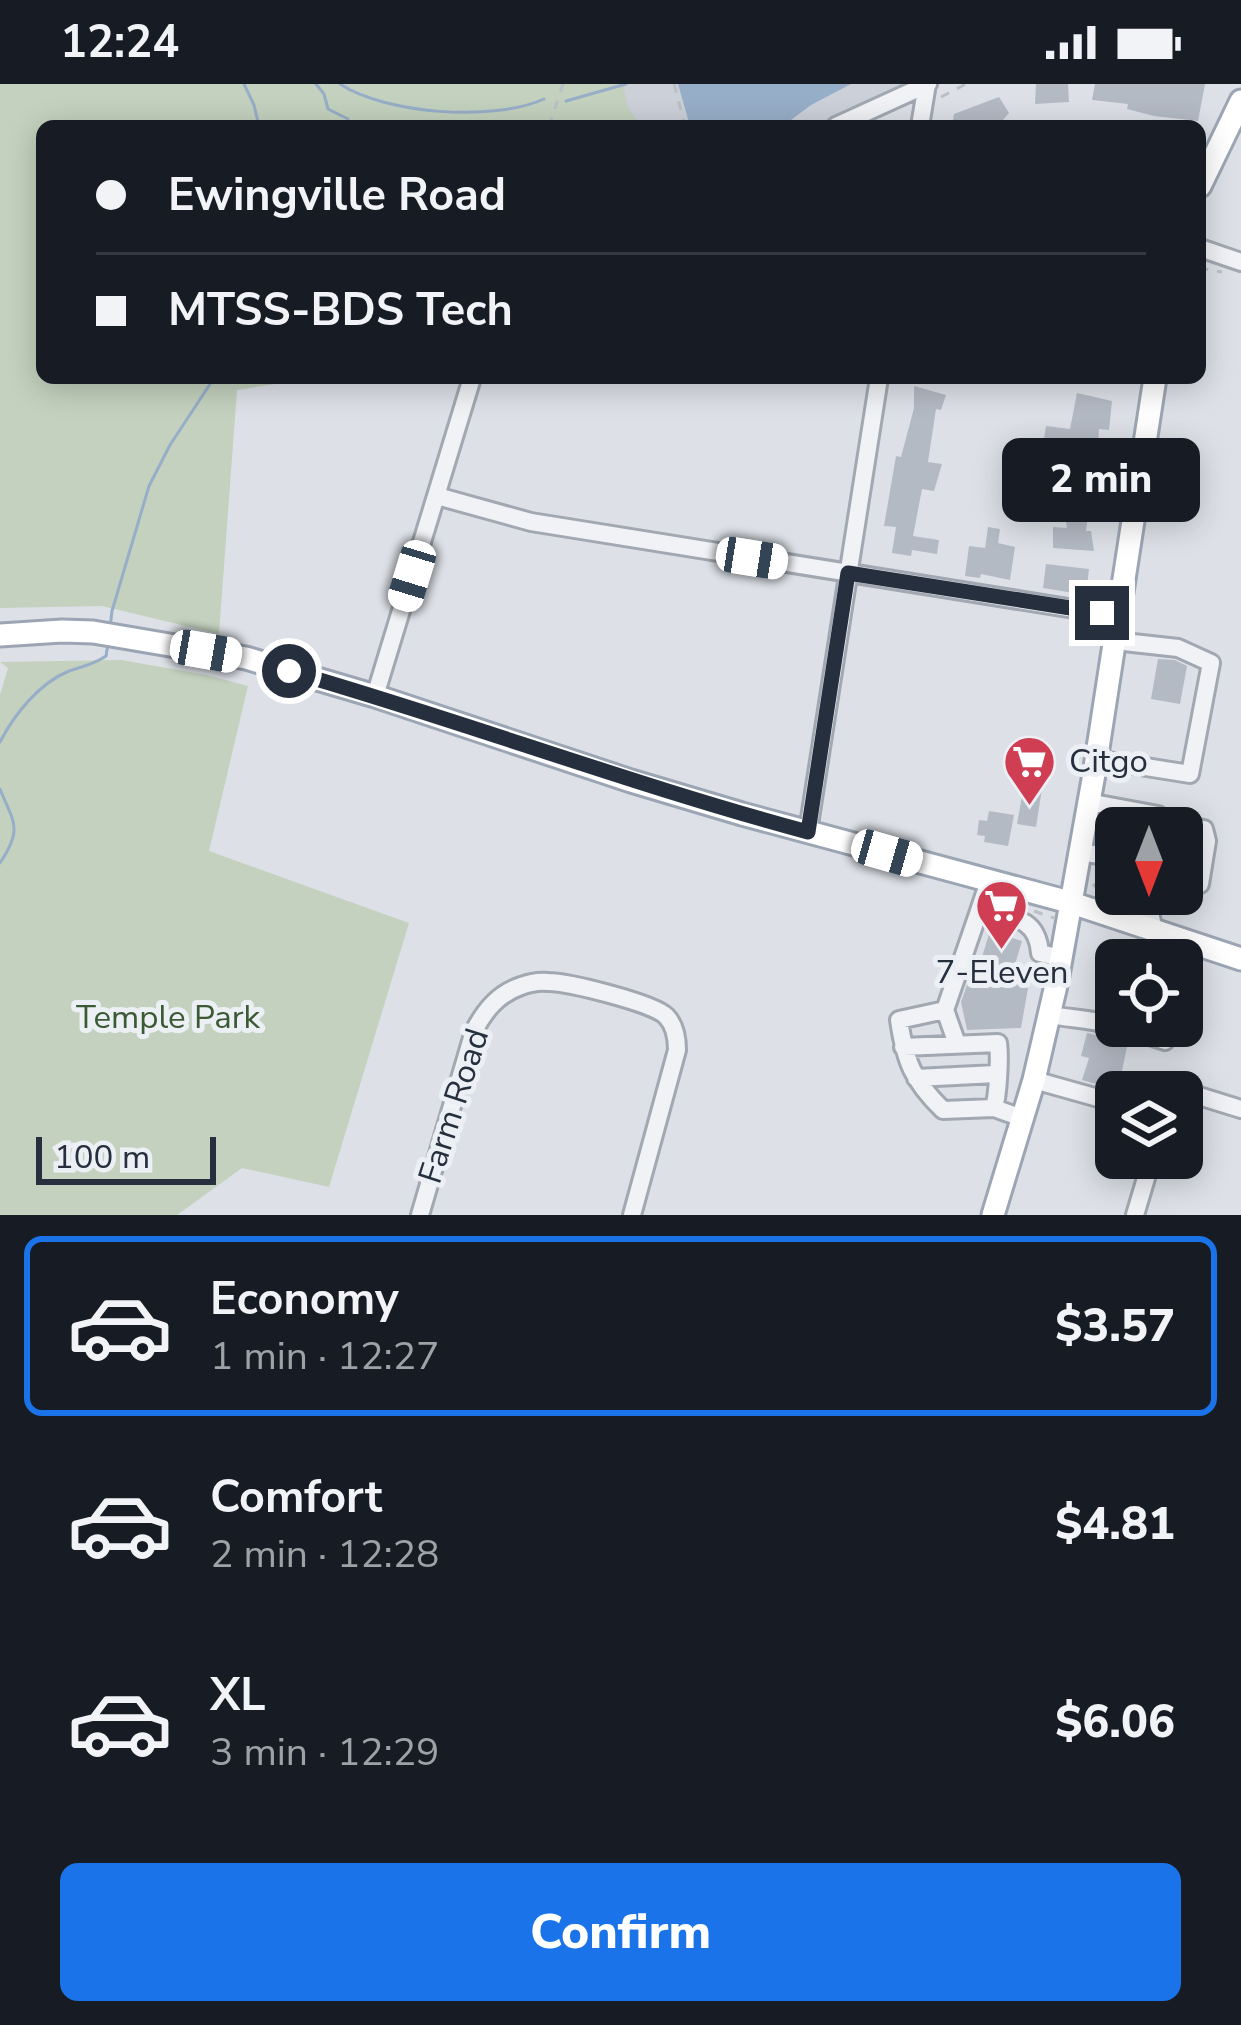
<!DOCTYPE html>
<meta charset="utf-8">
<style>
:root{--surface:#171b24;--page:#20242c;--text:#f1f3f6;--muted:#9ea1a6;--line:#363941;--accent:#1a73e8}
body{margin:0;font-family:"Nunito Sans",sans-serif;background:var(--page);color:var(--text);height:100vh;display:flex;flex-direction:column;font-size:45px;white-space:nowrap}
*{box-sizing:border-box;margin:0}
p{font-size:39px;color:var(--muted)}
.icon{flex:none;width:66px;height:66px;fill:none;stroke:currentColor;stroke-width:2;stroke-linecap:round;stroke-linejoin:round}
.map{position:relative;height:1131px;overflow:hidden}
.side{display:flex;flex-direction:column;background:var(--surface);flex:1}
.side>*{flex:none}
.banner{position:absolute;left:36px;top:36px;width:1170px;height:264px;border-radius:18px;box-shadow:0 6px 30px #0003;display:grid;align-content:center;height:264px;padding:0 60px;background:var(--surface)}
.needle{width:78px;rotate:180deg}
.buttons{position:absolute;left:1095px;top:723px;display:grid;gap:24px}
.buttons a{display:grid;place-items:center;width:108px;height:108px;border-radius:18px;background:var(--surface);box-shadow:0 6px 30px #0003;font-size:60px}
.scale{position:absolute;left:36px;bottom:30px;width:180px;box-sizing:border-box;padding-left:12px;border:6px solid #262f3e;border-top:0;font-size:33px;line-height:42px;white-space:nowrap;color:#262f3e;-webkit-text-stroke:9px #ecf0f5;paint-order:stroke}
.end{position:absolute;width:54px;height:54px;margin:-27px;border:15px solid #262f3e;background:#fff;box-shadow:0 0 0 6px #fff}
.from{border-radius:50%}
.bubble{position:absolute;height:84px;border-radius:18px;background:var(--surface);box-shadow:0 6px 30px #0003;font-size:39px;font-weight:800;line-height:84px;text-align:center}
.car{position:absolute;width:36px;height:72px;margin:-36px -18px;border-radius:15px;box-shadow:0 0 9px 3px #0007;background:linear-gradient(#fff 24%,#345 0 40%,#fff 0 76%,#345 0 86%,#fff 0)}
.banner b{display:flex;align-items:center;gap:42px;height:114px;font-size:45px}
.banner b+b{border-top:3px solid var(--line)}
.banner i{width:30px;height:30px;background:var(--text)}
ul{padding:21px 0 0;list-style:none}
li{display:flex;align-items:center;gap:36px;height:180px;margin:0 24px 18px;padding:0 36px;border:6px solid transparent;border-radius:18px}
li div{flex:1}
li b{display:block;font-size:45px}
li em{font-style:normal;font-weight:800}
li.current{border-color:var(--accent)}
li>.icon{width:108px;height:108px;stroke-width:1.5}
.primary-button{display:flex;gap:24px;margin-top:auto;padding:24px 60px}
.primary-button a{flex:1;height:138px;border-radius:18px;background:var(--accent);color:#fff;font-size:48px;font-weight:800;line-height:138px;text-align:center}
.status{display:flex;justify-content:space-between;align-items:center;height:84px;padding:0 60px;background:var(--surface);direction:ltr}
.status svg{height:33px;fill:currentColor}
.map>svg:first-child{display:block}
</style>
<div class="status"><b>12:24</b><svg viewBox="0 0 49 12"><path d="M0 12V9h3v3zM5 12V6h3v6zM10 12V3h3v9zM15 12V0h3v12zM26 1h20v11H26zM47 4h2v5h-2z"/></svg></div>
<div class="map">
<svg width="1241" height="1131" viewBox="0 0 1241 1131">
<rect width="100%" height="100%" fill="#dde1e7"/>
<!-- built -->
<path fill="#cbd0d9" d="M 167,0 L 907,0 L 819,42 L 300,42 Z"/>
<!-- green -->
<path fill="#c3d1be" d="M 0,0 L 623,0 L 628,24 L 642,42 L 42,42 L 42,294 L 313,294 L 237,306 L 219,550 L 102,522 L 0,524 Z
M 121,576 L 207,591 L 248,602 L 209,767 L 409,839 L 329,1103 L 242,1084 L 177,1131 L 0,1131 L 0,611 L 8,584 L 0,578 Z"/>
<!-- water -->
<path fill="#97aec8" d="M 678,0 L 851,0 L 811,21 L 783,42 L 690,42 Z"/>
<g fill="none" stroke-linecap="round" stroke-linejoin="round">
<!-- stream -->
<path stroke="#97aec8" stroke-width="3" d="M 244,0 L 254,21 L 259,42
M 316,0 L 324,10 L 328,25 L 348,35
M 340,0 C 386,30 493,38 544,15
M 566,17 L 626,0
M 110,544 L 112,527 L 149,402 L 170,361 L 214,294
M 0,658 C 14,631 39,599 69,587 C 83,582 93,581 106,572 L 108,560
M 0,705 C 14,739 23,745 0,779"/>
</g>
<!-- building -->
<path fill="#b4bac4" d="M 1036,0 L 1068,0 L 1069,18 L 1035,20 Z
M 1095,0 L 1205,0 L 1198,37 L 1154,32 L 1127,25 L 1128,20 L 1092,16 Z
M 999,13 L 1009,29 L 998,42 L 952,42 L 954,30 Z
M 914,302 L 946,311 L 941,326 L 936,325 L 928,378 L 942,380 L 934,407 L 922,405 L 913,452 L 939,456 L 937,470 L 912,466 L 911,472 L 892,469 L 896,443 L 884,442 L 896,372 L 901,373 L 914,324 Z
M 1077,309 L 1112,317 L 1109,346 L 1099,345 L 1097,380 L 1093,379 L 1092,412 L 1090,412 L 1086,447 L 1091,447 L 1094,467 L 1053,464 L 1053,443 L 1067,444 L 1062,413 L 1069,414 L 1071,374 L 1068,373 L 1066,358 L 1044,354 L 1046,342 L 1070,345 Z
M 988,443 L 1000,445 L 998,459 L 1015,463 L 1010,496 L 981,490 L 980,494 L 965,492 L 969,462 L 985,464 Z
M 1046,480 L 1089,485 L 1086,511 L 1043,504 Z
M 1158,575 L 1175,576 L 1187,582 L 1180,620 L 1151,615 Z
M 1024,701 L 1042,705 L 1036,743 L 1017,740 Z
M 989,727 L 1014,731 L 1008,762 L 984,758 L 985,752 L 977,751 L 979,736 L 987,737 Z
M 990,847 L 1022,857 L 1013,887 L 981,876 Z
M 1107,862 L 1116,876 L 1116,928 L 1102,905 L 1112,900 L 1095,870 Z
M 1031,887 L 1021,944 L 967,946 L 961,918 L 967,901 Z
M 1087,949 L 1128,958 L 1118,1006 L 1082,996 L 1089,974 L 1081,972 Z"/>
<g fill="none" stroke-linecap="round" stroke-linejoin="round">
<defs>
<path id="minor" d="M 836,42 L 928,0
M 920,42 L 927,0
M 1200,164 L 1241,178
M 437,412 L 531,438 L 1118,532
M 375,612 L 472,294
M 1096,675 L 1190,690 L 1211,579 L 1178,564 L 1115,557
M 1088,718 L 1158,731 L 1156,743
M 1156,741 L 1168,743 L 1172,739 L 1204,745 L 1207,757 L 1200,800 L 1191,805 L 1182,801
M 1118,742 L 1127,744
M 808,747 L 879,294
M 1079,768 L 1114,773 L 1113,784 L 1116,785
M 989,797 L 979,827 C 1010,834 1037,831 1040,869 L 1061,874
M 1146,810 L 1154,847
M 979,827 L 945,926 L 899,936 C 905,977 913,997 943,1026 L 994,1024 L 1022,1034
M 1182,893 L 1191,859
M 945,926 L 957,960
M 1050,931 C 1073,935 1094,935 1116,942
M 1118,942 L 1165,957 L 1169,942
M 903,963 L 998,959 C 1000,973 998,1010 994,1024
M 916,994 L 996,990
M 1034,996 L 1116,1019
M 1182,1012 L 1199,1012 L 1241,1025
M 420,1131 L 474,947 C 485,926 498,910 521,902 C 529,899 539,897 548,898 C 568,898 653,919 666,932 C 675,941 677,953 677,966 L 632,1131
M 1135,1131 L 1152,1074"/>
<path id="major" d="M 1200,102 L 1241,17
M 0,551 L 62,547 L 93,548 L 246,574 L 375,612 L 631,697 L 742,730 L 1069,818 L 1241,875
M 993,1131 L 1034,996 L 1057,897 L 1094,690 L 1155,294"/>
</defs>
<!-- minor casing -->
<use href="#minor" stroke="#a2a8b1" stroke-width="22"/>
<!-- major casing -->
<use href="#major" stroke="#9ca5b3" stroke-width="27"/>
<!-- path -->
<path stroke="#bbbfc6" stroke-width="3" stroke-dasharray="9 9" stroke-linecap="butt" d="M 674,0 L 685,42
M 941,13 L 966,0
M 549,42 L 563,0
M 1200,188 L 1205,185 L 1222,188
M 1093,800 L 1104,812
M 1034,827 L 1054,834"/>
<!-- minor -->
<use href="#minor" stroke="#f0f2f6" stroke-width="16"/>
<!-- major -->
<use href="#major" stroke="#fff" stroke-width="21"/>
</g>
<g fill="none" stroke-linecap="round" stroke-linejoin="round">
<!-- route -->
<path stroke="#262f3e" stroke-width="15" d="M 289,587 C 463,637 633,701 808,748 L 848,489 L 1102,529"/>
</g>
<!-- icons -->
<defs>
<symbol id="supermarket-pin" viewBox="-11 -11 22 30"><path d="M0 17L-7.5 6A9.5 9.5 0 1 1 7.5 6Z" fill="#d03e53" stroke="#ecf0f5"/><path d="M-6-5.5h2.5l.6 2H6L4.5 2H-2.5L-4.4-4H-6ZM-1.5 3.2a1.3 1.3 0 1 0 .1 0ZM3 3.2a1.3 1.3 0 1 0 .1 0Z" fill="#fff"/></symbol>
</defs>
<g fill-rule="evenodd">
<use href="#supermarket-pin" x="1000" y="648" width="59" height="81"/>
<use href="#supermarket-pin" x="972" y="792" width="59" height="81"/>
</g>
<g text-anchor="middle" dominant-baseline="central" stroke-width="10" stroke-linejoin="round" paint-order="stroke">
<!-- poi labels -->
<g font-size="33" fill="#262f3e" stroke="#ecf0f5" text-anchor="start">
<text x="1069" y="677">Citgo</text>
<text x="1002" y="888" text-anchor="middle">7-Eleven</text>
</g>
<!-- park labels -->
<g font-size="33" fill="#3a5a33" stroke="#ecf0f5">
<text x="168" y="933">Temple Park</text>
</g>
<!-- street labels -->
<g font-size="33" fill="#262f3e" stroke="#ecf0f5">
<text transform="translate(454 1022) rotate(-72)">Farm Road</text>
</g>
</g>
</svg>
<div class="buttons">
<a><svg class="needle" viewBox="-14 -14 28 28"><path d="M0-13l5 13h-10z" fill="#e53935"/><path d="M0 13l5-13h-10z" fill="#9ea1a6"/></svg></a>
<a><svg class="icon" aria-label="locate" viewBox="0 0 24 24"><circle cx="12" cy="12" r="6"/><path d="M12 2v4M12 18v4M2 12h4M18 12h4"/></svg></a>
<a><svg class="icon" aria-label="layers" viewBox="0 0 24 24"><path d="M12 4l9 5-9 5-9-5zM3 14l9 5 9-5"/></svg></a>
</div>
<div class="scale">100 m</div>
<i class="end from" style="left:289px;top:587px"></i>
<i class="end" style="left:1102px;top:529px"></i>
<div class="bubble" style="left:1002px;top:354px;width:198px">2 min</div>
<i class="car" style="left:752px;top:474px;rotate:99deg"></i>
<i class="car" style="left:412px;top:492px;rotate:197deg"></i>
<i class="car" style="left:206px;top:567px;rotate:100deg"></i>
<i class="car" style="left:887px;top:769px;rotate:106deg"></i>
<div class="banner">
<b><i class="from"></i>Ewingville Road</b>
<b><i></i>MTSS-BDS Tech</b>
</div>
</div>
<section class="side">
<ul>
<li class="current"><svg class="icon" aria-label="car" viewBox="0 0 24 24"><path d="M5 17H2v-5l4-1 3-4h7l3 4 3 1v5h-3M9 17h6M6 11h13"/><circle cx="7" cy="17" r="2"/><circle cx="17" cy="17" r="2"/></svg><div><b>Economy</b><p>1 min · 12:27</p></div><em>$3.57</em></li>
<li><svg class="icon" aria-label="car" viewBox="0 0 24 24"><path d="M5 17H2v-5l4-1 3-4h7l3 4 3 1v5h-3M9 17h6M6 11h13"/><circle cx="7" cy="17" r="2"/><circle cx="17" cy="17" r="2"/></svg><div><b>Comfort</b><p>2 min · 12:28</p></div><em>$4.81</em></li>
<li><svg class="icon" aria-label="car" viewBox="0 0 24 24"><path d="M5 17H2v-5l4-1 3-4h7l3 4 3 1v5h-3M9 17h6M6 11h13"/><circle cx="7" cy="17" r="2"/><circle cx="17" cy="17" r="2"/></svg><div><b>XL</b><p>3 min · 12:29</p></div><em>$6.06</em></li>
</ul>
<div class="primary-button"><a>Confirm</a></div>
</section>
